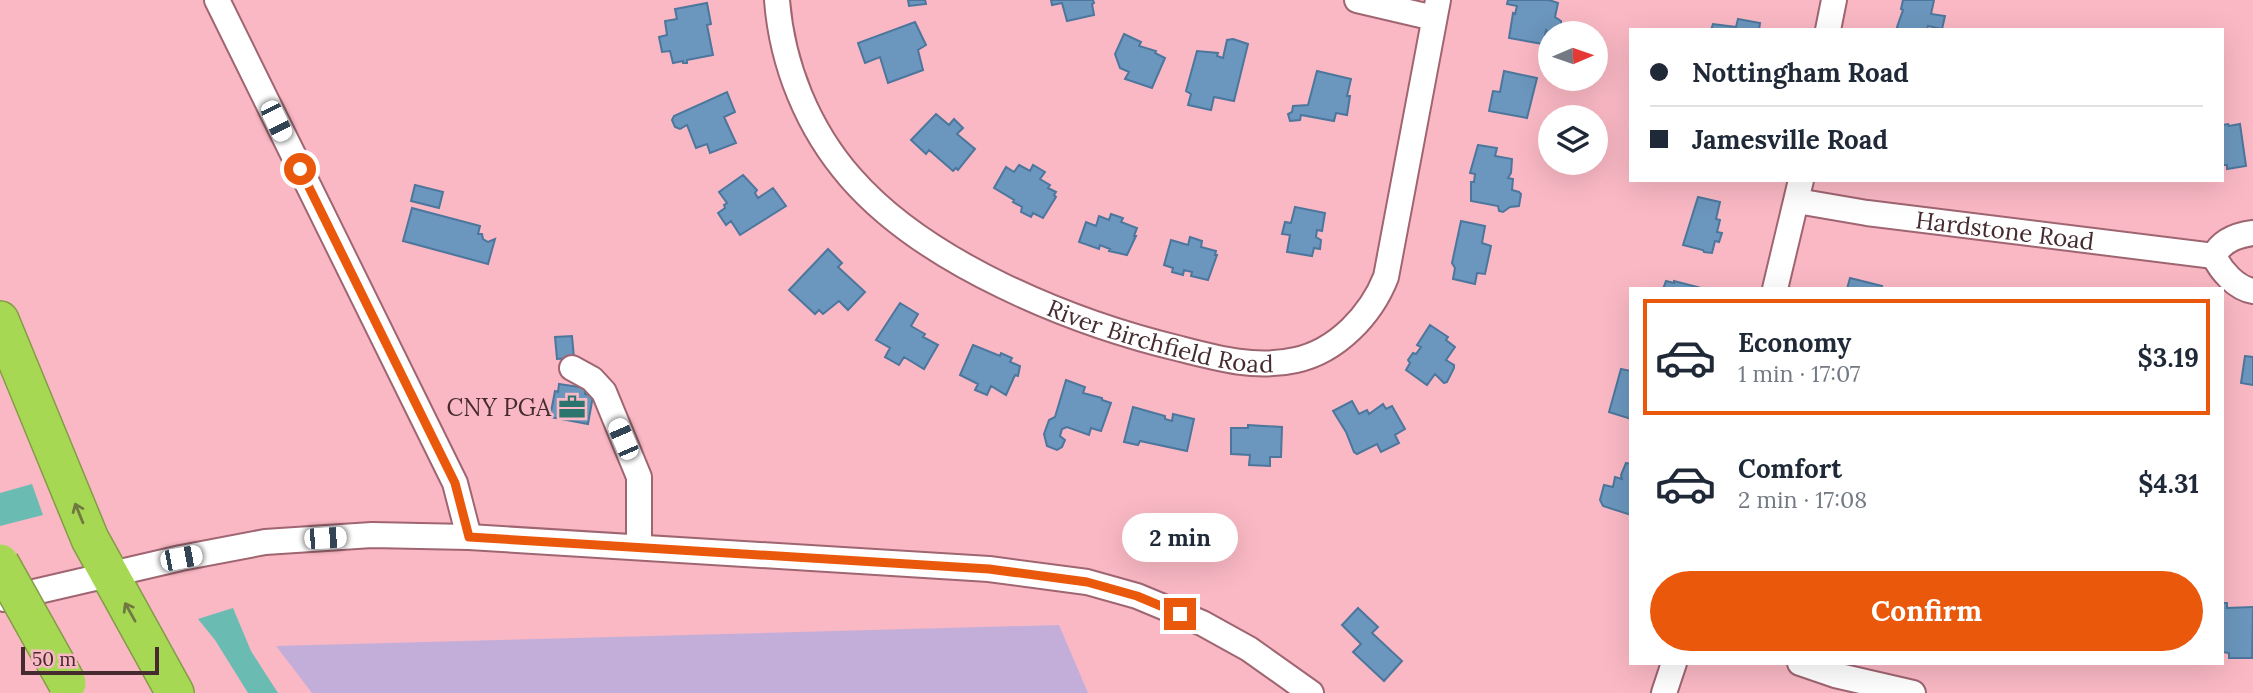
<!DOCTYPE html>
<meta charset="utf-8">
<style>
:root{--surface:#fff;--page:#f2f2f3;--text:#1f2937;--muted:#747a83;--line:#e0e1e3;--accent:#ea580c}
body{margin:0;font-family:Lora,serif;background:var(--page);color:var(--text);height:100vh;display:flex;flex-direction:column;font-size:26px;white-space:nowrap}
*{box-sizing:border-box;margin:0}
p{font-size:23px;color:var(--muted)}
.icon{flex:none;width:38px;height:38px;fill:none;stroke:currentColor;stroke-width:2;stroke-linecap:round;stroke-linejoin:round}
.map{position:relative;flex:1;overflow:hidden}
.side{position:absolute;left:1629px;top:287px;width:595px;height:378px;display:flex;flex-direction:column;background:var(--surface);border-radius:0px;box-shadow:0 7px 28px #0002}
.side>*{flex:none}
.hud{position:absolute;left:1629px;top:28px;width:595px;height:154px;border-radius:0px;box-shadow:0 7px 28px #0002;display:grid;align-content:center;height:154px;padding:0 21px;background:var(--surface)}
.needle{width:46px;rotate:88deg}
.fabs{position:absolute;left:1538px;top:21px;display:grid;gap:14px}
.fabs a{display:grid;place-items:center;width:70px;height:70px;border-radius:50%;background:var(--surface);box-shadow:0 7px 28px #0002;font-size:35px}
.scale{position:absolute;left:21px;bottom:18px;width:138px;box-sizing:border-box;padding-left:7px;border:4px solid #452b30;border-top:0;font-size:19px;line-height:24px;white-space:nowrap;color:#452b30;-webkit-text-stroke:5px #f9b8c4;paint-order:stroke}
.end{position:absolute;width:32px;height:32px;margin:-16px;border:9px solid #ea580c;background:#fff;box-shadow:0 0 0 4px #fff}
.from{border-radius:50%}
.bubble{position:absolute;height:49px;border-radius:24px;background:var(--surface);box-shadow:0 7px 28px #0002;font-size:23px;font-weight:800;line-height:49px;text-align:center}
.car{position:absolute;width:21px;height:42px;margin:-21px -10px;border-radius:9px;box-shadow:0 0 5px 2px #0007;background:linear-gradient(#fff 24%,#345 0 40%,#fff 0 76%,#345 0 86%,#fff 0)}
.hud b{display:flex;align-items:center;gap:24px;height:66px;font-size:26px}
.hud b+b{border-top:2px solid var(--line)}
.hud i{width:18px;height:18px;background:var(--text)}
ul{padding:12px 0 0;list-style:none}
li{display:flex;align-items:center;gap:21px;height:116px;margin:0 14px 10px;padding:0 7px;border:4px solid transparent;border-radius:0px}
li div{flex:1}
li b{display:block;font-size:26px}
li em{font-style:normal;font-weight:800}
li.active{border-color:var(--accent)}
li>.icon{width:63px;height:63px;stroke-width:1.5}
.action{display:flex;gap:14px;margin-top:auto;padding:14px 21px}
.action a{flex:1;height:80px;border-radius:42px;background:var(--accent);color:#fff;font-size:28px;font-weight:800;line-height:80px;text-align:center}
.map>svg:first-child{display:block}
</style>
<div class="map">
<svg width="2253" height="693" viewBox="0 0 2253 693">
<rect width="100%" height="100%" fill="#f9b8c4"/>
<!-- green -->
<path fill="#c3aeda" d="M 1059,625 L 1088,693 L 312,693 L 276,646 Z"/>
<!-- water -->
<path fill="#6abbb2" d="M 32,484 L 43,515 L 0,526 L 0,493 Z
M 233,608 L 251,651 L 278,693 L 248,693 L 215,640 L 198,619 Z"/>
<!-- building -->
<path fill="#6b96bd" stroke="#4c769c" stroke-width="2" d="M 908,0 L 925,0 L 926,4 L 909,6 Z
M 1051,0 L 1093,0 L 1094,3 L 1092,4 L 1094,15 L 1067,21 L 1062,3 L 1052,5 Z
M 1508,0 L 1549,0 L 1558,3 L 1555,17 L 1561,21 L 1561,33 L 1550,34 L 1546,30 L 1543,44 L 1509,38 L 1513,13 L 1515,14 L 1517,6 L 1507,4 Z
M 1903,0 L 1934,0 L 1931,14 L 1945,16 L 1942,29 L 1928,26 L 1927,30 L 1899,30 L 1897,27 L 1903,10 L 1901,9 Z
M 707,3 L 711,24 L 707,25 L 713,55 L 687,60 L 687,63 L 683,63 L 683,61 L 673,63 L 670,51 L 662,52 L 659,37 L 667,35 L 665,21 L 677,19 L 675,9 Z
M 1738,19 L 1760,23 L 1759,30 L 1711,30 L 1713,24 L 1736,27 Z
M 915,22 L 926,45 L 918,50 L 923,70 L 888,83 L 880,57 L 865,63 L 858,43 Z
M 1124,34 L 1141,42 L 1139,46 L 1156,51 L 1155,53 L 1165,58 L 1152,88 L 1125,79 L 1129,72 L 1120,68 L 1115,54 Z
M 1233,39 L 1248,44 L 1234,101 L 1214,97 L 1211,110 L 1188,105 L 1191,94 L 1186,91 L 1197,51 L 1218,53 L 1217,56 L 1223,58 L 1227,40 Z
M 1317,71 L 1351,79 L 1347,96 L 1350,96 L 1347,115 L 1336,113 L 1334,121 L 1301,115 L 1300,120 L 1290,121 L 1288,114 L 1292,112 L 1293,106 L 1308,105 Z
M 1504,71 L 1537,78 L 1527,118 L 1489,111 L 1493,91 L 1500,92 Z
M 727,92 L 735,112 L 724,117 L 736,143 L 710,153 L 707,144 L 696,148 L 687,125 L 680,129 L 675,127 L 672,120 L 674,116 Z
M 936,114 L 949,125 L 954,119 L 963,128 L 957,134 L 975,149 L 958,170 L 956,168 L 953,171 L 929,150 L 926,154 L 911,140 Z
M 2228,124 L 2229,126 L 2240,124 L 2246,166 L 2227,169 L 2227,165 L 2222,165 L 2222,125 Z
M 1478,145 L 1497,148 L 1495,156 L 1512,159 L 1511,173 L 1508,178 L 1513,179 L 1512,190 L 1519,192 L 1521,194 L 1519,206 L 1510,207 L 1503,212 L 1499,211 L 1498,206 L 1471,201 L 1471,182 L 1474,182 L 1475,174 L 1470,173 Z
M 1019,165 L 1030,171 L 1033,165 L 1045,172 L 1040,179 L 1050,185 L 1048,188 L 1056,192 L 1054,195 L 1056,197 L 1043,218 L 1033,213 L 1031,217 L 1021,212 L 1022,207 L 1013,202 L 1014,200 L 994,188 L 1006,167 L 1014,172 Z
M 743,175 L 757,190 L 755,193 L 758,198 L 773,188 L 786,206 L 740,235 L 731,221 L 726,225 L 718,213 L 725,208 L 724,205 L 727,203 L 719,192 Z
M 415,185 L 443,192 L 439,208 L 411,201 Z
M 1698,197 L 1720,202 L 1716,219 L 1720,220 L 1717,232 L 1722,233 L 1719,242 L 1715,241 L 1712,253 L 1704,252 L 1703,250 L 1683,245 Z
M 1295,207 L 1325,213 L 1322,231 L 1317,230 L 1316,237 L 1321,240 L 1320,249 L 1314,248 L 1312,256 L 1287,252 L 1290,235 L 1282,234 L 1285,222 L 1291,223 Z
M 412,208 L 480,226 L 478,234 L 482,234 L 483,239 L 488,242 L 495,239 L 488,264 L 403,241 Z
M 1111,214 L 1123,218 L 1121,222 L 1137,228 L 1134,236 L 1136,236 L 1127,255 L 1109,251 L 1110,249 L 1100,245 L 1099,249 L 1079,242 L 1086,222 L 1096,226 L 1099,216 L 1109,220 Z
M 1461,221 L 1485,226 L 1482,243 L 1491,246 L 1485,274 L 1477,273 L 1475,284 L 1453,279 L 1455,268 L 1452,263 Z
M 1190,237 L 1202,241 L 1201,247 L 1216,251 L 1215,255 L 1217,255 L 1208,280 L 1191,276 L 1192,272 L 1184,270 L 1183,275 L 1172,272 L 1173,268 L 1164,265 L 1171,240 L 1188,245 Z
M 828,249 L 842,263 L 838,267 L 865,292 L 848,310 L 839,301 L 823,314 L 819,310 L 815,314 L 789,290 Z
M 1850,278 L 1882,286 L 1881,289 L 1847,289 Z
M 1666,281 L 1674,283 L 1674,281 L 1705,289 L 1663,289 Z
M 900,303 L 918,314 L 911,326 L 925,334 L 923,337 L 938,345 L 924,369 L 904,357 L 899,365 L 885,357 L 890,348 L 876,340 Z
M 1430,325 L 1448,337 L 1446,340 L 1455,347 L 1446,360 L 1454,365 L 1454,368 L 1447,382 L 1444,383 L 1435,374 L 1427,385 L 1406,370 L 1410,363 L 1408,360 L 1413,353 L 1416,354 L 1421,347 L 1417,345 Z
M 572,336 L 574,358 L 557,359 L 555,337 Z
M 973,345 L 1000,356 L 1001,353 L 1012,358 L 1010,362 L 1020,366 L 1018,376 L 1015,375 L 1006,395 L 991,386 L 987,395 L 975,390 L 978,384 L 960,375 Z
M 2245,356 L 2253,357 L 2253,385 L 2241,383 Z
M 1621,369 L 1631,371 L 1631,419 L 1609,412 Z
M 1066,380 L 1085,387 L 1083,393 L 1102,398 L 1102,400 L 1111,403 L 1101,431 L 1091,428 L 1089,435 L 1067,427 L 1062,429 L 1060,436 L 1065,440 L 1062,447 L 1057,450 L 1047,446 L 1044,434 L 1049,420 L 1055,417 Z
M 559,384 L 586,388 L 585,394 L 593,396 L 588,424 L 550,417 L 555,391 L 558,392 Z
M 1352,401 L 1359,414 L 1367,410 L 1369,414 L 1383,404 L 1386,409 L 1392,406 L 1405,429 L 1395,435 L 1399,443 L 1381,452 L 1377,444 L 1357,454 L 1354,452 L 1346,432 L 1333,411 Z
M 1133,407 L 1165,416 L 1165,419 L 1172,421 L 1173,414 L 1194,419 L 1187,451 L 1140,441 L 1138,445 L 1124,442 Z
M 1248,425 L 1282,427 L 1281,457 L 1270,457 L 1270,466 L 1249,465 L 1250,455 L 1231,454 L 1231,428 L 1248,428 Z
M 1626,463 L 1631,464 L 1631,515 L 1603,506 L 1600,500 L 1604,485 L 1613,487 L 1615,477 L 1622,479 L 1621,475 Z
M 2222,603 L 2227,603 L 2227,608 L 2253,607 L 2252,658 L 2229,658 L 2229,653 L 2222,652 Z
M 1358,608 L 1378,627 L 1372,633 L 1402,661 L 1384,681 L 1353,652 L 1361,644 L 1342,625 Z"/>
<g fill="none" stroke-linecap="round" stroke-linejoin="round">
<defs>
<g id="minor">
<path d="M 217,0 L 455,483 L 469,537"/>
<path id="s1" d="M 777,0 C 782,65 808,129 851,178 C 926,264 1072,323 1181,349 C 1219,359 1257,369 1296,360 C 1337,351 1371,315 1386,277 L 1438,0"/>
<path d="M 1357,0 L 1434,18"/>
<path d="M 1828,30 L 1834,0"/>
<path id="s2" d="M 1797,201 L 1867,213 L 2214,256"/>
<path d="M 2253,233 C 2238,235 2221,241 2214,256 C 2221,271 2236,288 2253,291"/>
<path d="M 1775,289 L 1801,180"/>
<path d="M 572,368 L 592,379 L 604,392 L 639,477 L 639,547"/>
<path d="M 4,599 L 181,558 L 265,542 L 372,535 L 469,537 L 989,569 L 1087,582 L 1137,596 L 1202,623 L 1249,649 L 1311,693"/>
<path d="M 1800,663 L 1835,675 L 1913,693"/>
<path d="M 1664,693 L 1674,663"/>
</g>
<path id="highway" d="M 0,320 L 90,539 L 175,693"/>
</defs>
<!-- minor casing -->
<use href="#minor" stroke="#9f6571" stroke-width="28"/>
<!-- highway casing -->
<use href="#highway" stroke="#859b47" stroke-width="40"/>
<!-- minor -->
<use href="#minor" stroke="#fff" stroke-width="24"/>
<!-- highway -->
<use href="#highway" stroke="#a7d854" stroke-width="37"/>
<defs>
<path id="highway-bridge" d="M 0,563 L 67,683"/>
</defs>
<!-- highway-bridge casing -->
<use href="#highway-bridge" stroke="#859b47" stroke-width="40" stroke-linecap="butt"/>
<!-- highway-bridge -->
<use href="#highway-bridge" stroke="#a7d854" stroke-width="37"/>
</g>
<!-- one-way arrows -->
<defs><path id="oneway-shaft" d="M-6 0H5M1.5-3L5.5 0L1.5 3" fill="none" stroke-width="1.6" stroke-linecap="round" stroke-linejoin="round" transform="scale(1.75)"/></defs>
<g stroke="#717940">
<use href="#oneway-shaft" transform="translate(79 513) rotate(-112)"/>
<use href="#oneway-shaft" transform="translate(130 612) rotate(-119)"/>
</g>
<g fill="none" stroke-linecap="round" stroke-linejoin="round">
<!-- route -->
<path stroke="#ea580c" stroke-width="9" d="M 300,169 L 455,483 L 469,537 L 989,569 L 1087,582 L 1137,596 L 1180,614"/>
</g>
<!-- icons -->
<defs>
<symbol id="office-bare" viewBox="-9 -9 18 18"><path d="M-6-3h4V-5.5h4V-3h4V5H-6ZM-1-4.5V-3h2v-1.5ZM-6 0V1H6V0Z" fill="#2c746e" stroke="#f9b8c4" stroke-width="2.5" paint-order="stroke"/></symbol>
</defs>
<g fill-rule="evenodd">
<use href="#office-bare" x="553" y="388" width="38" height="38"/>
</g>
<g text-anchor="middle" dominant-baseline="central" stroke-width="5" stroke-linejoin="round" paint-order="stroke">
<!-- street labels -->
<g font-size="24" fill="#452b30" stroke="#f9b8c4">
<text stroke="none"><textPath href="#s2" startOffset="210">Hardstone Road</textPath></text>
<text stroke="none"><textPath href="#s1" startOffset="550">River Birchfield Road</textPath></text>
</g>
<!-- poi labels -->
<g font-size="24" fill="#452b30" stroke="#f9b8c4" text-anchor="end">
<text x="551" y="407">CNY PGA</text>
</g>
</g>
</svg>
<div class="fabs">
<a><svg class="needle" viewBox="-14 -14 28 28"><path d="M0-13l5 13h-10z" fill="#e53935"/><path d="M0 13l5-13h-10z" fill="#747a83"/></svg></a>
<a><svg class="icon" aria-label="layers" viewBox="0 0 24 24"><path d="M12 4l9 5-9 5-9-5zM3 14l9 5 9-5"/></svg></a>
</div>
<div class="scale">50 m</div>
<i class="end from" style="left:300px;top:169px"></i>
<i class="end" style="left:1180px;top:614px"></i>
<div class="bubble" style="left:1122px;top:513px;width:116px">2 min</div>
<i class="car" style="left:276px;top:121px;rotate:154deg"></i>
<i class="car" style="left:623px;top:439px;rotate:337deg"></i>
<i class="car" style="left:325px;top:538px;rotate:87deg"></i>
<i class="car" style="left:181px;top:558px;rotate:79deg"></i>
<div class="hud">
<b><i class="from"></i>Nottingham Road</b>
<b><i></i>Jamesville Road</b>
</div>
<section class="side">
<ul>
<li class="active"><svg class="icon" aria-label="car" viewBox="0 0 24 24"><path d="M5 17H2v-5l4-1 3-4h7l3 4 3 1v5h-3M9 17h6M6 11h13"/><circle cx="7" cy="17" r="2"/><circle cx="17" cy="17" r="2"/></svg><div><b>Economy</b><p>1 min · 17:07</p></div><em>$3.19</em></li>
<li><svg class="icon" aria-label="car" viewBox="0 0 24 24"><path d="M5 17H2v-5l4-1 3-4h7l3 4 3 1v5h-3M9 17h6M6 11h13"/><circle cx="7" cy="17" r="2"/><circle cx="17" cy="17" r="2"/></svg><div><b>Comfort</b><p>2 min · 17:08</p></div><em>$4.31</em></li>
</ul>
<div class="action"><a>Confirm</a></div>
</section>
</div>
